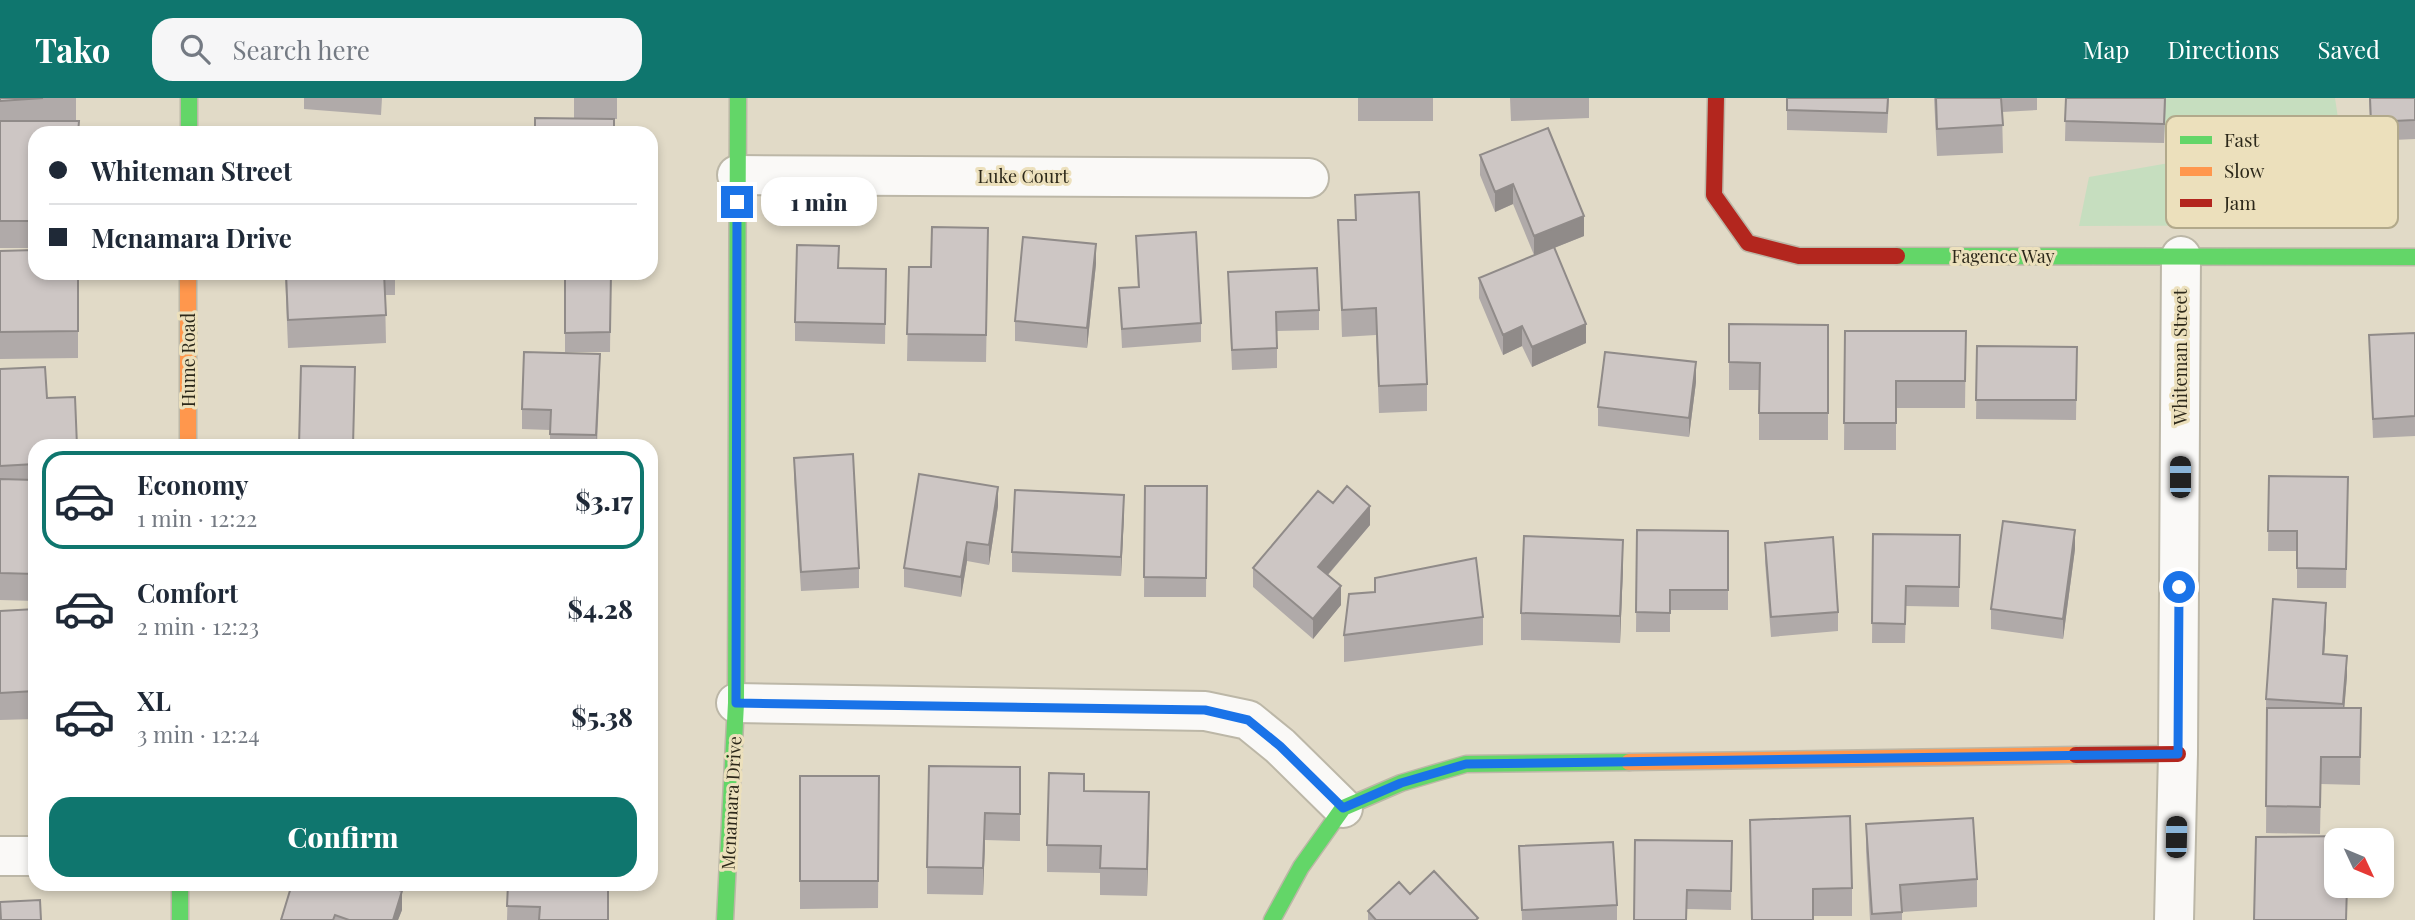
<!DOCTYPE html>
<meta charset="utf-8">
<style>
:root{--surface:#fff;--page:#f6f6f7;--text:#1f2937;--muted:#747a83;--line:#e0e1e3;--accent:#0f766e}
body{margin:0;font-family:"Playfair Display",serif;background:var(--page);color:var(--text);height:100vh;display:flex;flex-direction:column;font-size:26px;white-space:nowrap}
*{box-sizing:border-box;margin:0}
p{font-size:23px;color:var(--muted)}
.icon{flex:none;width:38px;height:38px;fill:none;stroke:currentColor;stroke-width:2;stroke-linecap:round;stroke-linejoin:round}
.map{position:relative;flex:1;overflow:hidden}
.details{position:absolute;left:28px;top:341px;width:630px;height:452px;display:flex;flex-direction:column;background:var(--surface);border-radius:21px;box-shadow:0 4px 10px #0003}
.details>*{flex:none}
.top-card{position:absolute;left:28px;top:28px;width:630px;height:154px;border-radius:21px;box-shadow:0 4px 10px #0003;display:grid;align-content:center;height:154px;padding:0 21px;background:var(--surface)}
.needle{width:46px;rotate:134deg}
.buttons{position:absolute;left:2324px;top:730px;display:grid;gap:14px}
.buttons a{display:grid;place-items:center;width:70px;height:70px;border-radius:14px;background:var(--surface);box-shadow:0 4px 10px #0003;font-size:35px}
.end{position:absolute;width:32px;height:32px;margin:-16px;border:9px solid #1a73e8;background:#fff;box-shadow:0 0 0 4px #fff}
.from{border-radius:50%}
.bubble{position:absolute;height:49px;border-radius:21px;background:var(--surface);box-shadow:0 4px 10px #0003;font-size:23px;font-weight:800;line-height:49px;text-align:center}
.car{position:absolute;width:21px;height:42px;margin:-21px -10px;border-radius:9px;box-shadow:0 0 5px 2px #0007;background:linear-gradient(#222 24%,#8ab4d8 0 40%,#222 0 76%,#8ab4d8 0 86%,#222 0)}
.top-card b{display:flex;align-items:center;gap:24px;height:66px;font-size:26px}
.top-card b+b{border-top:2px solid var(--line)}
.top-card i{width:18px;height:18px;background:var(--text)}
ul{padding:12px 0 0;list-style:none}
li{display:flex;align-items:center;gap:21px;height:98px;margin:0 14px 10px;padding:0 7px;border:4px solid transparent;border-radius:21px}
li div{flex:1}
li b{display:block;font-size:26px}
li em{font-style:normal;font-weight:800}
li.selected{border-color:var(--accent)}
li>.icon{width:63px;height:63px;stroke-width:1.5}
.primary-button{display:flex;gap:14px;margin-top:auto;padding:14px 21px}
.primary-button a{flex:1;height:80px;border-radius:21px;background:var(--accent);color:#fff;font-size:28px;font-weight:800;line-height:80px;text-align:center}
header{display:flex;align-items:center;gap:42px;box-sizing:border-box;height:98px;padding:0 35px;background:var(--accent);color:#fff}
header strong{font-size:33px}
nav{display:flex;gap:38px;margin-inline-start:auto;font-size:24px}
.search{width:490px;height:63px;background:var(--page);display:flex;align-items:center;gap:18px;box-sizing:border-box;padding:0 24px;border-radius:21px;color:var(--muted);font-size:26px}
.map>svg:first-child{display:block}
</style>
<header>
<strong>Tako</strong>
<div class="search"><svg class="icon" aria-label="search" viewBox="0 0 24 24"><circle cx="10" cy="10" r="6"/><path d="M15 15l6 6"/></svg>Search here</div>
<nav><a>Map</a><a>Directions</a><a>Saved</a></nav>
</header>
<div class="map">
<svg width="2415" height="822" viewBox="0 0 2415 822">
<rect width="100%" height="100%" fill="#e1dac7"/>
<!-- green -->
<path fill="#c6debf" d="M 2160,0 L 2335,0 L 2354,127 L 2079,128 L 2089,79 L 2169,65 Z"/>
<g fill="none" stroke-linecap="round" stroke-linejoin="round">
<defs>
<path id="street" d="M 737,77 L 1309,80
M 736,605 L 1205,613 L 1248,622 L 1280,648 L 1343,710
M 0,758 L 35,758
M 2174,822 L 2178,656 L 2181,158"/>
<path id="fast" d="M 189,0 L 189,35
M 1897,158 L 2415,159
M 180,786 L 180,822
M 725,822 L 736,605 L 738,0
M 1272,822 L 1301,769 L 1343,710 L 1401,685 L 1466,666 L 1629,664"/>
<path id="slow" d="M 188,175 L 188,348
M 1629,664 L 2076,657"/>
<path id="jam" d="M 1716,0 L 1714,97 L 1748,145 L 1799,158 L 1897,158
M 2076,657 L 2178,656"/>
</defs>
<!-- street casing -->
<use href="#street" stroke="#bcb7a7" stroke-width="42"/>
<!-- fast casing -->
<use href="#fast" stroke="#bcb7a7" stroke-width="19"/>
<!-- slow casing -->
<use href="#slow" stroke="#bcb7a7" stroke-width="19"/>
<!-- jam casing -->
<use href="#jam" stroke="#bcb7a7" stroke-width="19"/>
<!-- street -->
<use href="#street" stroke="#faf9f7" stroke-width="38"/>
<!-- fast -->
<use href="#fast" stroke="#63d668" stroke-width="16"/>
<!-- slow -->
<use href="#slow" stroke="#ff974d" stroke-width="16"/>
<!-- jam -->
<use href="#jam" stroke="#b3261e" stroke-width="16"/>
</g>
<!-- wall -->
<path fill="#b0aaa9" d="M 0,0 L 76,0 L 76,23 L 35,35 L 35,150 L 0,150 Z
M 304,0 L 382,0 L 381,17 L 304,11 Z
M 574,0 L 617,0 L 617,21 L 574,21 Z
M 1358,0 L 1433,0 L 1433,23 L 1358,23 Z
M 1510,0 L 1589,0 L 1589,20 L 1511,23 Z
M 1787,0 L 1889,0 L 1887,35 L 1787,32 Z
M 1934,0 L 2037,0 L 2037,12 L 2002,14 L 2003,55 L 1937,58 Z
M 2066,0 L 2166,0 L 2164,45 L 2065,43 Z
M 2369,0 L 2415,0 L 2415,41 L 2371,43 Z
M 1480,57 L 1584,138 L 1554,150 L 1586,245 L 1532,269 L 1522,248 L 1503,257 L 1479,200 L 1479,180 L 1534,157 L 1513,106 L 1495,114 L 1480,77 Z
M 1355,97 L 1427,286 L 1427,313 L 1379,315 L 1376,237 L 1342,239 L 1338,122 L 1355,122 Z
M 1136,138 L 1201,225 L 1201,244 L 1122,250 L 1119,190 L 1138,189 Z
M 0,153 L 78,175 L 78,260 L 0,261 Z
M 988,157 L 986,264 L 907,263 L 909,169 L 931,169 Z
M 1096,166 L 1087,250 L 1015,243 L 1015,223 Z
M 839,170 L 886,171 L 885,246 L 795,243 L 795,224 Z
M 1228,174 L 1319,212 L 1319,232 L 1277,233 L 1277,270 L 1232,272 Z
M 285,175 L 395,175 L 395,197 L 385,197 L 386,245 L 288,250 Z
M 565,175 L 611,175 L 610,254 L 565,254 Z
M 1729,226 L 1828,227 L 1828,342 L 1759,342 L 1759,292 L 1729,292 Z
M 1845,233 L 1966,233 L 1965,310 L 1896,310 L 1896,352 L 1844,352 Z
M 2415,235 L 2415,338 L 2373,340 L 2369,237 Z
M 1977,248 L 2077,249 L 2076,322 L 1976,321 Z
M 0,271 L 35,348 L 35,503 L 0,502 Z
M 600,276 L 597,348 L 550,348 L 550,332 L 522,331 L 522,311 Z
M 1696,284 L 1689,339 L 1598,328 L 1598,309 Z
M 794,360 L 859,470 L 859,490 L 801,493 L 794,380 Z
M 2269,378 L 2348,379 L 2346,490 L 2297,490 L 2297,453 L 2268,453 Z
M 1145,388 L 1207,388 L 1206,499 L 1144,499 Z
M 1333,405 L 1370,427 L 1328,477 L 1341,507 L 1313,541 L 1253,489 L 1253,470 Z
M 998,408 L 989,467 L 967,463 L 961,499 L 904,489 L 904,470 Z
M 1124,416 L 1121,478 L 1012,474 L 1012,454 Z
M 1637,432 L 1728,433 L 1728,512 L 1670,512 L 1670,534 L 1636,534 Z
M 1873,436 L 1960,437 L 1959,509 L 1906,508 L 1905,545 L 1872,545 Z
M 1765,445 L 1838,514 L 1838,533 L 1771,539 L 1765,464 Z
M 2075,451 L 2063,541 L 1991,531 L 1991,511 Z
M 1623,469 L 1620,545 L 1521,542 L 1521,515 Z
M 1375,494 L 1483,519 L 1483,547 L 1344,564 L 1344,537 Z
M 35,511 L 35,621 L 0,622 L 0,513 Z
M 2326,524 L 2324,556 L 2347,578 L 2344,610 L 2361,610 L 2360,687 L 2321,686 L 2320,736 L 2266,735 L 2267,621 L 2266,621 L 2266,601 Z
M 1020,669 L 1020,743 L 985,742 L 983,797 L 927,796 L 927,769 Z
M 800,678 L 879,678 L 878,810 L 800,811 Z
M 1084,693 L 1149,721 L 1147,798 L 1100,797 L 1100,775 L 1047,774 L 1047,747 Z
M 1750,722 L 1852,790 L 1852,818 L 1813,818 L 1813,822 L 1751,822 Z
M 1866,726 L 1977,781 L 1977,809 L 1902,814 L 1902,822 L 1870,822 L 1866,753 Z
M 1732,743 L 1731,812 L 1687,811 L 1634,822 Z
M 1519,748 L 1617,807 L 1617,822 L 1522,822 Z
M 508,786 L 609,786 L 608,822 L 507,822 Z
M 1410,796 L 1478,822 L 1368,822 L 1368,813 Z
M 402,812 L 398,822 L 281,822 Z"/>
<!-- shaded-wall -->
<path fill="#908b89" d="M 1513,86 L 1513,106 L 1495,114 L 1495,94 Z
M 1584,118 L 1584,138 L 1534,158 L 1534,138 Z
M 1096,146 L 1096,166 L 1087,250 L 1087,230 Z
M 1586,226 L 1586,245 L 1532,269 L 1532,249 Z
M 1522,228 L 1522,248 L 1503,257 L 1503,237 Z
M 600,256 L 600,276 L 596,348 L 596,337 Z
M 1696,264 L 1696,284 L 1689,339 L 1689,320 Z
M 998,389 L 998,408 L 989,467 L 989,447 Z
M 1124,397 L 1124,416 L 1121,478 L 1121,459 Z
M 1370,408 L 1370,427 L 1318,488 L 1318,469 Z
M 2075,432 L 2075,451 L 2063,541 L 2063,521 Z
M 1623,442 L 1623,469 L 1620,545 L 1620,518 Z
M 967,444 L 967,463 L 961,499 L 961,479 Z
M 1341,488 L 1341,507 L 1313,541 L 1313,521 Z
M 2326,505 L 2326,524 L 2323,576 L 2323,556 Z
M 2347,558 L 2347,578 L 2343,626 L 2343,606 Z
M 1149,694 L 1149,721 L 1147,798 L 1147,771 Z
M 985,715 L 985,742 L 983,797 L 983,770 Z
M 402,793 L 402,812 L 398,822 L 393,822 Z"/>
<!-- building -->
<path fill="#cdc6c4" stroke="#908b89" stroke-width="2" d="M 0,0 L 43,0 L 0,3 Z
M 1787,0 L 1888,0 L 1887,15 L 1787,12 Z
M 1936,0 L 2001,0 L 2003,27 L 1937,31 Z
M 2066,0 L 2165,0 L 2164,26 L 2065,23 Z
M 2370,0 L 2415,0 L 2415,22 L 2371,24 Z
M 535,20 L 614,21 L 614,35 L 535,35 Z
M 0,23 L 79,23 L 78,35 L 35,35 L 35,123 L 0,123 Z
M 1548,30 L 1584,118 L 1534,138 L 1513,86 L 1495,94 L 1480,57 Z
M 288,33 L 370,35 L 288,35 Z
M 1419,94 L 1427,286 L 1379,288 L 1376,210 L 1342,212 L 1338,122 L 1356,122 L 1355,97 Z
M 932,129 L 988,130 L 986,237 L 907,236 L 909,169 L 931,169 Z
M 1196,134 L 1201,225 L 1122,231 L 1119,190 L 1139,189 L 1136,138 Z
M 1023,139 L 1096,146 L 1087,230 L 1015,223 Z
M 797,147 L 839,148 L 838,170 L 886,171 L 885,226 L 795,224 Z
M 1554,149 L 1586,226 L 1532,249 L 1522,228 L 1503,237 L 1479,180 Z
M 35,152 L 35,175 L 78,175 L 78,233 L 0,234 L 0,153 Z
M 1317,170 L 1319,212 L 1276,214 L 1277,250 L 1232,252 L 1228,174 Z
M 286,175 L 384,175 L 386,217 L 288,222 Z
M 565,175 L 611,175 L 610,234 L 565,235 Z
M 1729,226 L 1828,227 L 1828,315 L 1759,315 L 1760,265 L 1729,264 Z
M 1845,233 L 1966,233 L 1965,283 L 1896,283 L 1896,325 L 1844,325 Z
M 2415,235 L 2415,318 L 2373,321 L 2369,237 Z
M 1977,248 L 2077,249 L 2076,302 L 1976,302 Z
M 524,254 L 600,256 L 596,337 L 550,336 L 551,312 L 522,311 Z
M 1605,254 L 1696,264 L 1689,320 L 1598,309 Z
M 301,268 L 355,269 L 353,348 L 299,348 Z
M 45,269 L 47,300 L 75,299 L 77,348 L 35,348 L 35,366 L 0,368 L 0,271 Z
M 853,356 L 859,470 L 801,474 L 794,360 Z
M 919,376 L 998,389 L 989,447 L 967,444 L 961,479 L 904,470 Z
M 2269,378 L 2348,379 L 2346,471 L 2297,470 L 2297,433 L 2268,433 Z
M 0,381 L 35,382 L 35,476 L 0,475 Z
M 1145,388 L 1207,388 L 1206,480 L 1144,479 Z
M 1347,388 L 1370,408 L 1318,469 L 1341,488 L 1313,521 L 1253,470 L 1318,393 L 1333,405 Z
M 1015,392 L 1124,397 L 1121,459 L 1012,454 Z
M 2003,423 L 2075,432 L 2063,521 L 1991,511 Z
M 1637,432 L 1728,433 L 1728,492 L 1670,492 L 1670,515 L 1636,514 Z
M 1873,436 L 1960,437 L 1959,489 L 1906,488 L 1905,526 L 1872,525 Z
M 1524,438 L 1623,442 L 1620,518 L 1521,515 Z
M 1833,439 L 1838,514 L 1771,519 L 1765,445 Z
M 1476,460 L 1483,519 L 1344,537 L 1349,496 L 1375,494 L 1375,480 Z
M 2273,501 L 2326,505 L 2323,556 L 2347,558 L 2343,606 L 2266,601 Z
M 35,511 L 35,593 L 0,595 L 0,513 Z
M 2267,610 L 2361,610 L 2360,659 L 2321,659 L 2320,709 L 2266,708 Z
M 929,668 L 1020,669 L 1020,716 L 985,715 L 983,770 L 927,769 Z
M 1049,675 L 1084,676 L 1084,693 L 1149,694 L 1147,771 L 1100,770 L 1101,748 L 1047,747 Z
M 800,678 L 879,678 L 878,783 L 800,783 Z
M 1850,718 L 1852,790 L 1813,791 L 1813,822 L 1752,822 L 1750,722 Z
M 1973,720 L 1977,781 L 1900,787 L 1902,814 L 1872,816 L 1866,726 Z
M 2347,738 L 2347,742 L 2336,742 L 2336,788 L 2347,788 L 2346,822 L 2254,822 L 2256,739 Z
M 1635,742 L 1732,743 L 1731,793 L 1687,792 L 1686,822 L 1634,822 Z
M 1613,744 L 1617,807 L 1522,812 L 1519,748 Z
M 1434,773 L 1478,820 L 1476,822 L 1376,822 L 1368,813 L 1399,784 L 1410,796 Z
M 292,786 L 379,786 L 402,793 L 393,822 L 349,822 L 335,817 L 333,822 L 281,822 Z
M 508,786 L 608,786 L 608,822 L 539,822 L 540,809 L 507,808 Z
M 40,802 L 41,822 L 1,822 L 0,804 Z"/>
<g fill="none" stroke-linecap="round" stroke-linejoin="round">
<!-- route -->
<path stroke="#1a73e8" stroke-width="9" d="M 737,104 L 736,605 L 1205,612 L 1248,622 L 1280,648 L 1343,710 L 1401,685 L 1466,666 L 2178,656 L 2179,489"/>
</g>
<g text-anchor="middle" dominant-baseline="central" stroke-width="6" stroke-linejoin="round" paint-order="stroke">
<!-- street labels -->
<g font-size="18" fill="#2c281a" stroke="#ece0bc">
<text x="1023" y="78">Luke Court</text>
<text x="2003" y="158">Fagence Way</text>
<text transform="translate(2180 259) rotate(-90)">Whiteman Street</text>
<text transform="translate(188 262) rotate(-90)">Hume Road</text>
<text transform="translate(731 705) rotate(-87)">Mcnamara Drive</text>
</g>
</g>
<!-- legend -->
<rect x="2166" y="18" width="232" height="112" rx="10" fill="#ece0bc" stroke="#b2a98b" stroke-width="2"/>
<rect x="2180" y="38" width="32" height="8" fill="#63d668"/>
<rect x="2180" y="69" width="32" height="9" fill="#ff974d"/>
<rect x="2180" y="101" width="32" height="8" fill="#b3261e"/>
<g font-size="19" fill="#2c281a">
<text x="2224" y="49">Fast</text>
<text x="2224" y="80">Slow</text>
<text x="2224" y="112">Jam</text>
</g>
</svg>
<div class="buttons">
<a><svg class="needle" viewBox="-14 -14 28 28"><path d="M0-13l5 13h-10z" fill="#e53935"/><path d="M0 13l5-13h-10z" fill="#747a83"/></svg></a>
</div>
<i class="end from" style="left:2179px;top:489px"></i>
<i class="end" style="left:737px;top:104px"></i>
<div class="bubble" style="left:761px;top:79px;width:116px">1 min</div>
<i class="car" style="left:2180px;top:379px;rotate:0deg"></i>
<i class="car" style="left:2176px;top:739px;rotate:1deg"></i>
<div class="top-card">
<b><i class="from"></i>Whiteman Street</b>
<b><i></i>Mcnamara Drive</b>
</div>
<section class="details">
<ul>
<li class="selected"><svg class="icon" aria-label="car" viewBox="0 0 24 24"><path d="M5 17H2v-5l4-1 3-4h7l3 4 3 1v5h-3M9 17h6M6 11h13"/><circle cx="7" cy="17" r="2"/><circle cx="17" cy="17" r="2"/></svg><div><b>Economy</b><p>1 min · 12:22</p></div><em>$3.17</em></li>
<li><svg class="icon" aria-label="car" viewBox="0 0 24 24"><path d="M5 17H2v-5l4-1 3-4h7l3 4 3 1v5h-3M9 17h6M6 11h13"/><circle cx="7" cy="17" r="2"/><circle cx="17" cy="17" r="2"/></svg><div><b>Comfort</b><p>2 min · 12:23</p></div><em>$4.28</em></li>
<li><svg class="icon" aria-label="car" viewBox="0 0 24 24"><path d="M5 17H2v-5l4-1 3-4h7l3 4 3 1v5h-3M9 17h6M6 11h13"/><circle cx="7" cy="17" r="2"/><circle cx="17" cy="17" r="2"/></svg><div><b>XL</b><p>3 min · 12:24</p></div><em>$5.38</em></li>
</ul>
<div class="primary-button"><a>Confirm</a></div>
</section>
</div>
